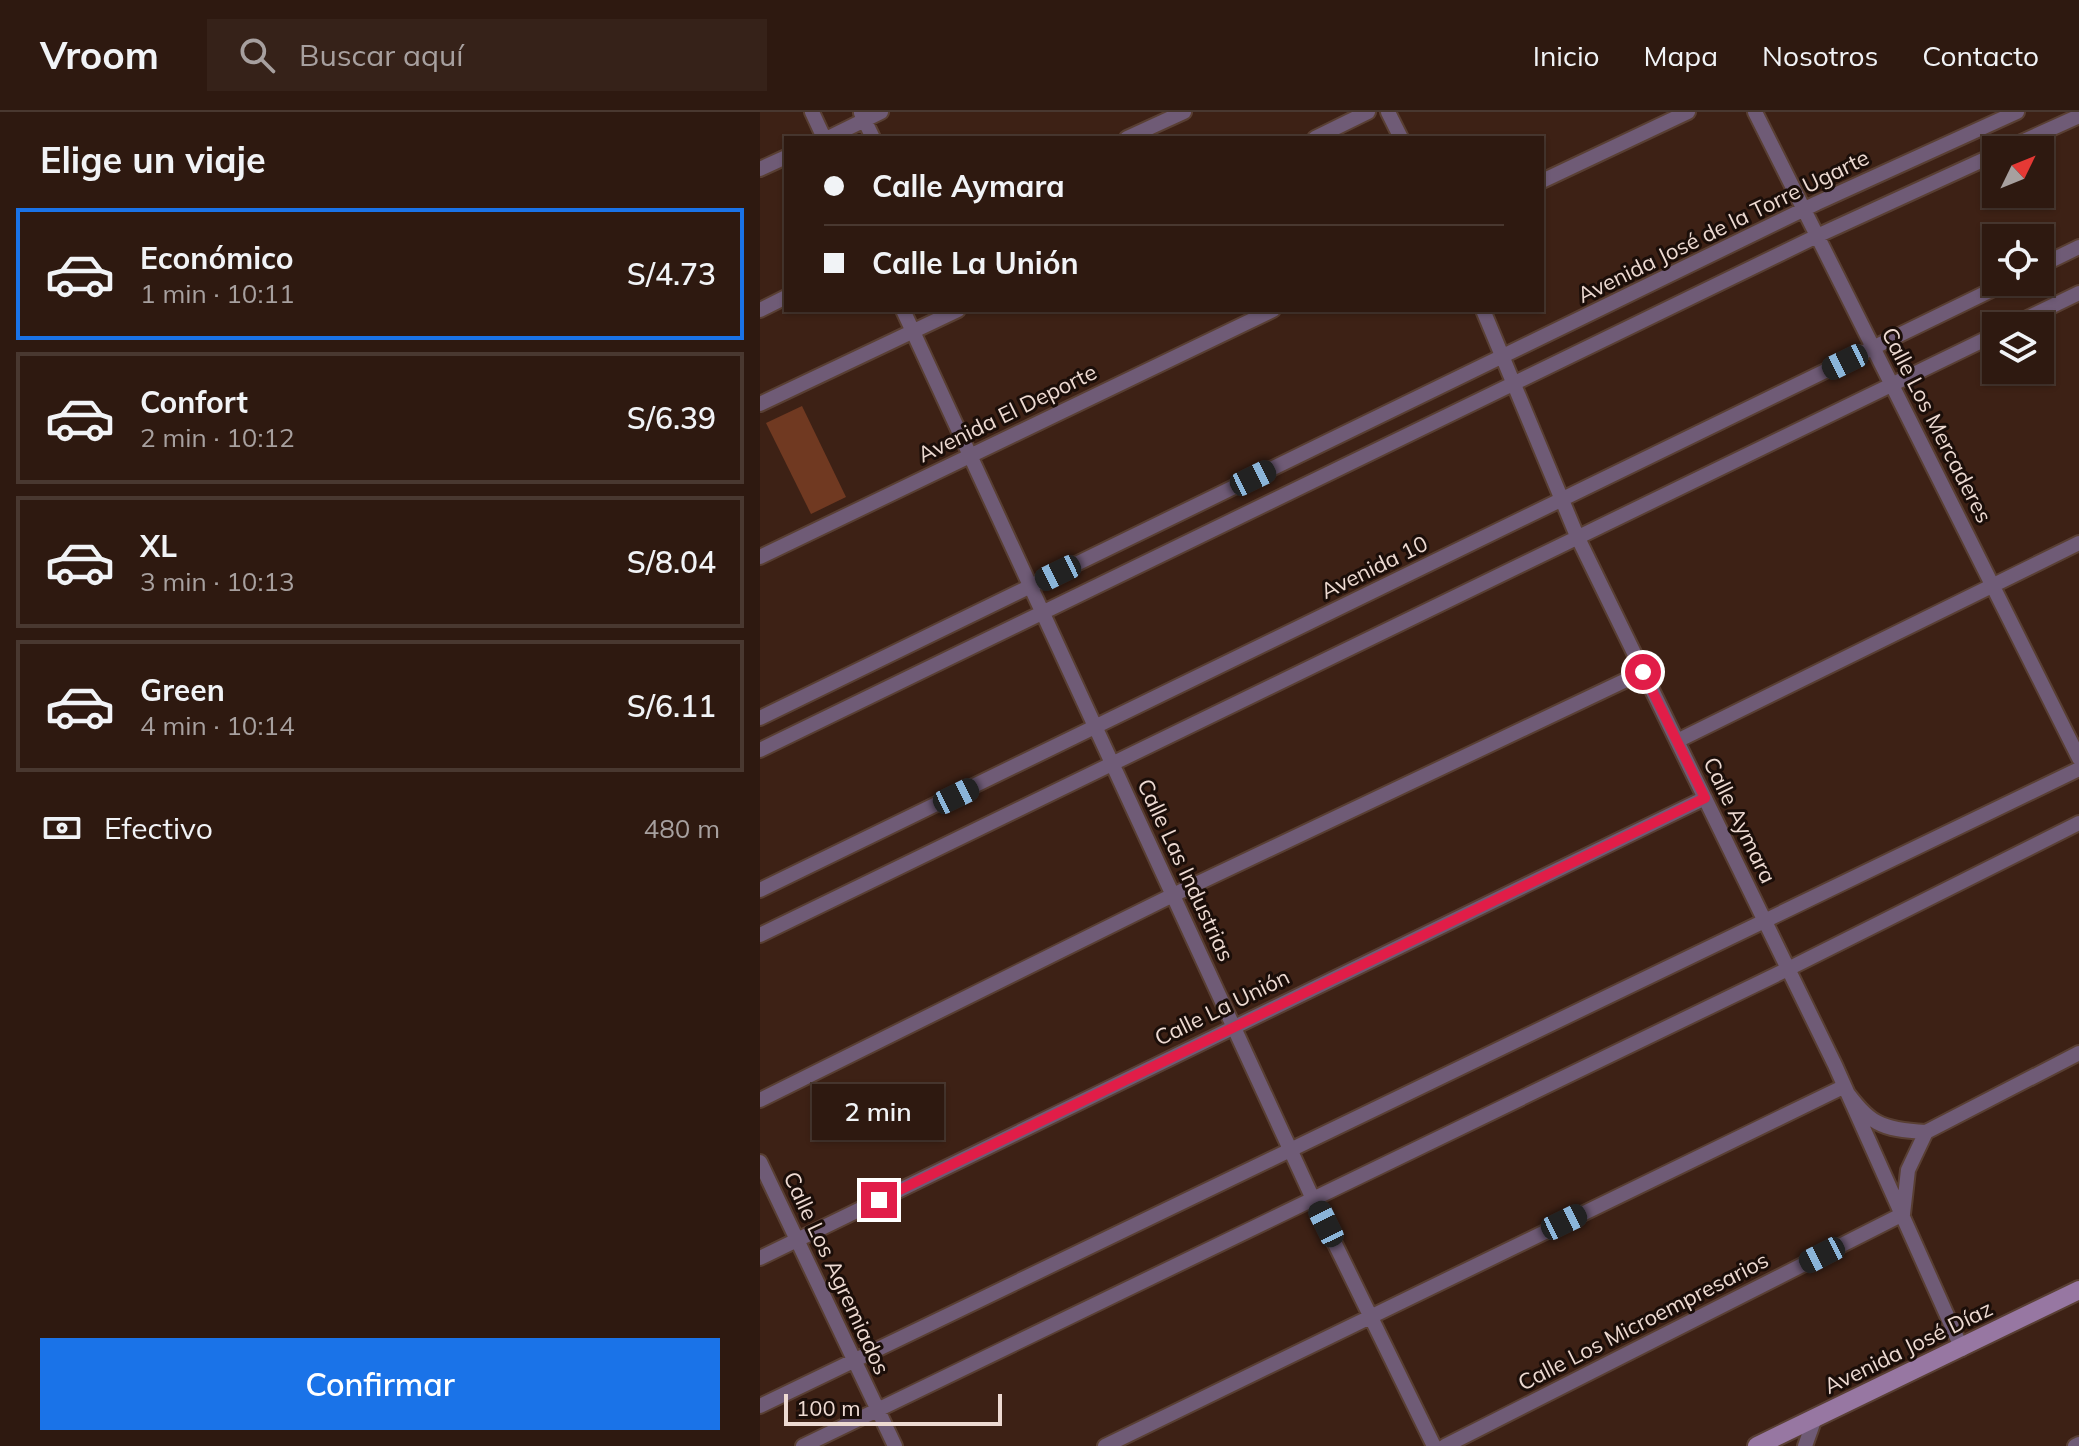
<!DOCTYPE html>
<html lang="es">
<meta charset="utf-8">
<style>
:root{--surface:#2e1910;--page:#362219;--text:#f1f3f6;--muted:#a7a09f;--line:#493830;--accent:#1a73e8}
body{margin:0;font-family:Mulish,sans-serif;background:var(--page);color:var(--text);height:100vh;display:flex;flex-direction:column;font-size:30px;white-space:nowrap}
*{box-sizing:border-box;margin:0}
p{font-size:26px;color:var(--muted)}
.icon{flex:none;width:44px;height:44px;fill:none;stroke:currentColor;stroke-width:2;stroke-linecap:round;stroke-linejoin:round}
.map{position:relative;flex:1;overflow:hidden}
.side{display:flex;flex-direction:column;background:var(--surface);width:760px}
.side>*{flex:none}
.hud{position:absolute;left:24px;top:24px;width:760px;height:176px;border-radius:0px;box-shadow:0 2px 6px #0004,0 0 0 2px var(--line);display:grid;align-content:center;height:176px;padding:0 40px;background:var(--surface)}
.needle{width:52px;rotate:47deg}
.fabs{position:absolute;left:1222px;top:24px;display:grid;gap:16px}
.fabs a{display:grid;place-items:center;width:72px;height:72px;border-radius:0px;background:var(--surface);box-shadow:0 2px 6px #0004,0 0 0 2px var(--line);font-size:40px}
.scale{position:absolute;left:24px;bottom:20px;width:218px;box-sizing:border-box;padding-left:8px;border:4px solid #eddad2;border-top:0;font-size:22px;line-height:28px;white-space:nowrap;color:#eddad2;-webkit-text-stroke:6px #1b0e09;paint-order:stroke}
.end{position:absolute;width:36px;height:36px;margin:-18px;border:10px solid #e11d48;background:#fff;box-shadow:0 0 0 4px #fff}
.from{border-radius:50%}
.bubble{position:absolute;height:56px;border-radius:0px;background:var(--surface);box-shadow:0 2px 6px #0004,0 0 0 2px var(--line);font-size:26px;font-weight:600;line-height:56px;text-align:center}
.car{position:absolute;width:24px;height:48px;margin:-24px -12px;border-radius:10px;box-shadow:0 0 6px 2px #0007;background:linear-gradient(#222 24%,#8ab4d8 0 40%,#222 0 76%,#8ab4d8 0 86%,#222 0)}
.hud b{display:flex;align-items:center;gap:28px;height:76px;font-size:30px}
.hud b+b{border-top:2px solid var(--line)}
.hud i{width:20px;height:20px;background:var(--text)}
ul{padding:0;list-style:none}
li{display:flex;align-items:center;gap:24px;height:132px;margin:0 16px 12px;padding:0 24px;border:4px solid var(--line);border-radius:0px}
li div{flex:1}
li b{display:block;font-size:30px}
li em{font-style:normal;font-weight:600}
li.selected{border-color:var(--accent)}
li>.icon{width:72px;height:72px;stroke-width:1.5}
h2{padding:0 40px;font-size:36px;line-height:96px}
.pay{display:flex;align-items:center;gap:20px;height:88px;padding:0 40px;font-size:30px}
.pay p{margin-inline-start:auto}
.cta{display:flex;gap:16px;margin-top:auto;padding:16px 40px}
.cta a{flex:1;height:92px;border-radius:0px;background:var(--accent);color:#fff;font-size:32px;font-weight:600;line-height:92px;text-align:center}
header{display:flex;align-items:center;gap:48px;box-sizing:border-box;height:112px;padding:0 40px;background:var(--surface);border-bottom:2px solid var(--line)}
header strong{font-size:38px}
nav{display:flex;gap:44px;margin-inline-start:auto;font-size:28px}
.search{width:560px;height:72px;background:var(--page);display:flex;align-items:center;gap:20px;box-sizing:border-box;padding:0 28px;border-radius:0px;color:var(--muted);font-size:30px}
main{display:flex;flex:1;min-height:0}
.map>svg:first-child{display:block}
</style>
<header>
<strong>Vroom</strong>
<div class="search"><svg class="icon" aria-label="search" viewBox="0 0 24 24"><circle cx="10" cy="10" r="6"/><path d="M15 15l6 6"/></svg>Buscar aquí</div>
<nav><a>Inicio</a><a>Mapa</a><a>Nosotros</a><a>Contacto</a></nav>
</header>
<main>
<section class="side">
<h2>Elige un viaje</h2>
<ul>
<li class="selected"><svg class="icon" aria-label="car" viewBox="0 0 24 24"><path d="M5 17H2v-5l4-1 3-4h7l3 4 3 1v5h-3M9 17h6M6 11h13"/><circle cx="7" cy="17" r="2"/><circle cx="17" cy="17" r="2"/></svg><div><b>Económico</b><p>1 min · 10:11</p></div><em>S/4.73</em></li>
<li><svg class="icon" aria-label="car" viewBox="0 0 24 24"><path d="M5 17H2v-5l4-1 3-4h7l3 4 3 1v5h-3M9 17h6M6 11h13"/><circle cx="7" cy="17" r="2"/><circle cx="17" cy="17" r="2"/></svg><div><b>Confort</b><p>2 min · 10:12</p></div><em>S/6.39</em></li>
<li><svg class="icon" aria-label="car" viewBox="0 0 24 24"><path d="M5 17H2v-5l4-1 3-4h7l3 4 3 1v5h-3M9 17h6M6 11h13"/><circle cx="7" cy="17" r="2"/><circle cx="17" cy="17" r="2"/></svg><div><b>XL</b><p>3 min · 10:13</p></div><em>S/8.04</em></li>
<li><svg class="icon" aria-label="car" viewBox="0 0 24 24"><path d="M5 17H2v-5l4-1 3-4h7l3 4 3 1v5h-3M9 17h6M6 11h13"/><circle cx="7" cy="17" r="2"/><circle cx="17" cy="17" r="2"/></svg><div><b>Green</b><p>4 min · 10:14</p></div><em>S/6.11</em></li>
</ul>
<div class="pay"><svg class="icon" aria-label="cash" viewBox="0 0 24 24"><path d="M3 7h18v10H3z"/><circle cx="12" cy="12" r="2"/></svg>Efectivo<p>480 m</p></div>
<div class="cta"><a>Confirmar</a></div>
</section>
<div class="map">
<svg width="1319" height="1334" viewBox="0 0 1319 1334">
<rect width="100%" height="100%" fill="#3d2115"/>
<!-- green -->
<path fill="#703921" d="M 42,294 L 86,385 L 51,402 L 6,311 Z"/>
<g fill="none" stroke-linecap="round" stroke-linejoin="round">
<defs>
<path id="street" d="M 52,0 L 64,26
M 628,0 L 641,26
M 995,0 L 1319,646
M 101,1 L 113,26
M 68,26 L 121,0
M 367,26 L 424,0
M 555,26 L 608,0
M 1244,38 L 1319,4
M 0,57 L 26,45
M 782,69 L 928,0
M 1280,154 L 1319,135
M 0,198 L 26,185
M 143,198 L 553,1087 L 674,1334
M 723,198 L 817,424 L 1075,953 L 1202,1237
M 1251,214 L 1319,181
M 0,292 L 198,198
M 0,445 L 513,198
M 0,606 L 1057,91 L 1257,0
M 917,629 L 1319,431
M 0,638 L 1057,124 L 1236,42
M 0,778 L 1248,170
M 0,823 L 1236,222
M 0,988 L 413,783 L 883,560
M 0,1050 L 135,1334
M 0,1146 L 945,686
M 0,1294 L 1319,657
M 43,1334 L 1028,857 L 1319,711
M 345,1334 L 1083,975 C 1109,1011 1120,1018 1166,1020
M 685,1334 L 1143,1102 L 1148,1058 L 1166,1020 L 1319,941
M 1045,1334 L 1055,1306
M 1315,1334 L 1319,1332"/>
<path id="secondary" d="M 997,1334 L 1319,1178"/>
</defs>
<!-- street casing -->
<use href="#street" stroke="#593f33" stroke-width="18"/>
<!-- secondary casing -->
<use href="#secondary" stroke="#593f33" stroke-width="22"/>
<!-- street -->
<use href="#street" stroke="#6f5b76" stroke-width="14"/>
<!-- secondary -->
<use href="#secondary" stroke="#9777a2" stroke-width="18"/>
</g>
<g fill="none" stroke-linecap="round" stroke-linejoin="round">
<!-- route -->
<path stroke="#e11d48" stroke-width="10" d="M 119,1088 L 945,686 L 883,560"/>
</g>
<g text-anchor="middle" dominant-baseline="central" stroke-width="6" stroke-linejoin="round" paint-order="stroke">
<!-- street labels -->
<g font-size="22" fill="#eddad2" stroke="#1b0e09">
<text transform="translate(963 114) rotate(-26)">Avenida José de la Torre Ugarte</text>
<text transform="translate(247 301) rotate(-26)">Avenida El Deporte</text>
<text transform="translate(1177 313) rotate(63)">Calle Los Mercaderes</text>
<text transform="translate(614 455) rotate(-26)">Avenida 10</text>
<text transform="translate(980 708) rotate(64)">Calle Aymara</text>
<text transform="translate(426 758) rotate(65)">Calle Las Industrias</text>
<text transform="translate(462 895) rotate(-26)">Calle La Unión</text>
<text transform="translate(77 1161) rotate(65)">Calle Los Agremiados</text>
<text transform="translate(883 1209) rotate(-27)">Calle Los Microempresarios</text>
<text transform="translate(1148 1235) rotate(-26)">Avenida José Díaz</text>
</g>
</g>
</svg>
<div class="fabs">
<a><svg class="needle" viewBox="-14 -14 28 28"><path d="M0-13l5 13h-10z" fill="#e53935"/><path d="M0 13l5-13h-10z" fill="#a7a09f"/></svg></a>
<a><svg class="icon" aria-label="locate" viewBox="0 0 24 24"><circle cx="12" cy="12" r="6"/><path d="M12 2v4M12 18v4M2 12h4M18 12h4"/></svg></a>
<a><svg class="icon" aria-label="layers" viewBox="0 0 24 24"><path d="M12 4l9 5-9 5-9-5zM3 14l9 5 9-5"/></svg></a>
</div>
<div class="scale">100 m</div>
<i class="end from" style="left:883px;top:560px"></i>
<i class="end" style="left:119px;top:1088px"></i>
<div class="bubble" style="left:52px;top:972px;width:132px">2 min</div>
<i class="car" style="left:1085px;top:250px;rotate:244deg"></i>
<i class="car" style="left:493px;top:366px;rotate:64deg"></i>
<i class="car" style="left:298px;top:461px;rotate:244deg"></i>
<i class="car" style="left:196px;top:684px;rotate:64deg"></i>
<i class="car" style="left:804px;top:1110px;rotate:64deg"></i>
<i class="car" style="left:566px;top:1112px;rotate:334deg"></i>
<i class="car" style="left:1062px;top:1143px;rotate:243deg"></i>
<div class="hud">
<b><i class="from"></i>Calle Aymara</b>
<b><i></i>Calle La Unión</b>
</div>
</div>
</main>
